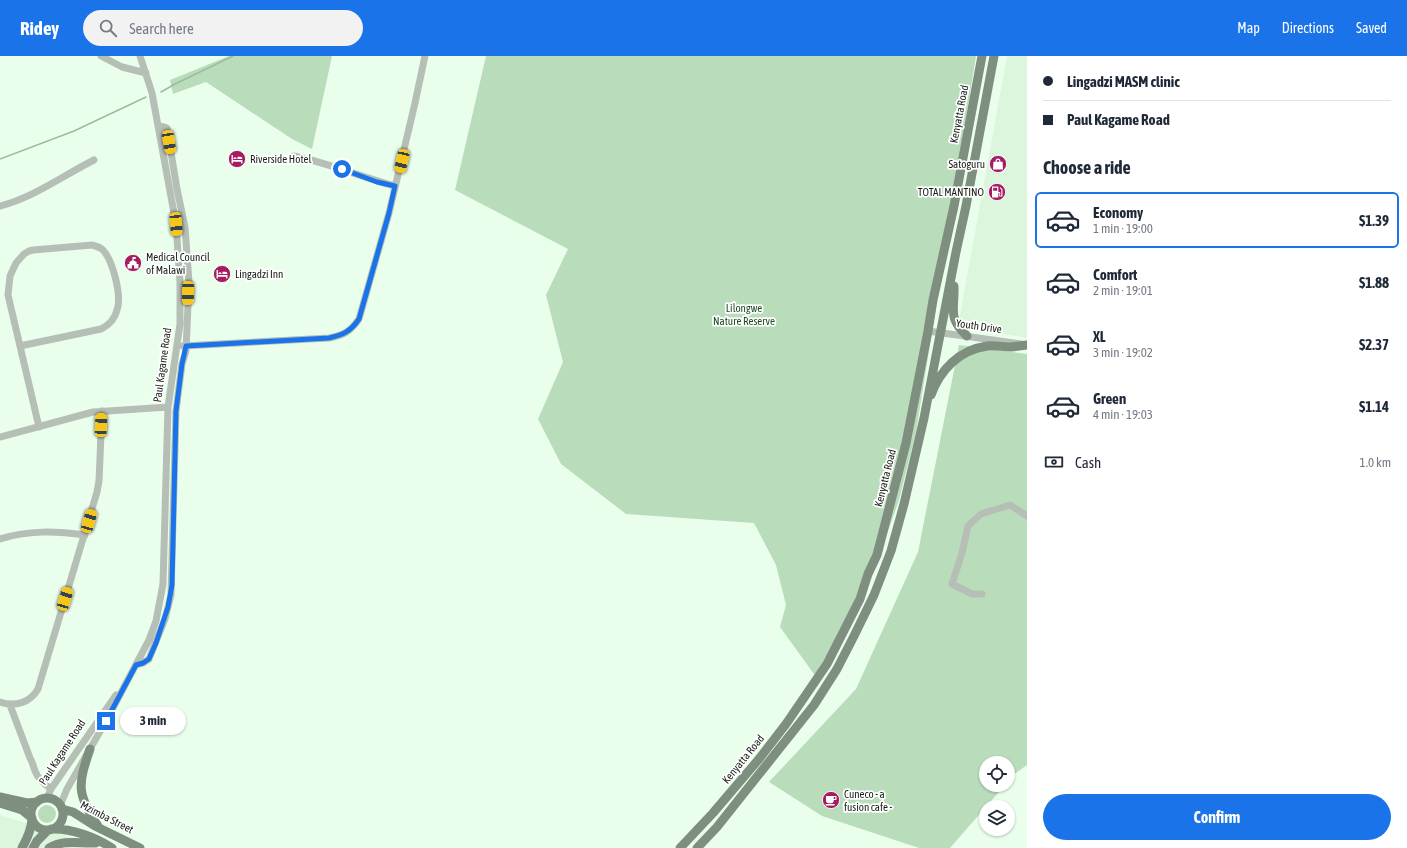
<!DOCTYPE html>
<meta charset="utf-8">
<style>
:root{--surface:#fff;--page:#f2f2f3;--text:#1f2937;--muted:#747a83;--line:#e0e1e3;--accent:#1a73e8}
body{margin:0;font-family:"Asap Condensed",sans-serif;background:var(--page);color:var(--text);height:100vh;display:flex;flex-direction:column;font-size:15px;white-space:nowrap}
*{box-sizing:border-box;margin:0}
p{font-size:13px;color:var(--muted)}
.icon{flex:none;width:22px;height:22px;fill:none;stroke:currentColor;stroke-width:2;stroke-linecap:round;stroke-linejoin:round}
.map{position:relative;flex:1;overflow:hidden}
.drawer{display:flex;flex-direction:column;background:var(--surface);width:380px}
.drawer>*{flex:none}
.guide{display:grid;align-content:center;height:88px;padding:0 16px;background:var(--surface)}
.controls{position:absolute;left:979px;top:700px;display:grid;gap:8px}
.controls a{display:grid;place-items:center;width:36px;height:36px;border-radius:50%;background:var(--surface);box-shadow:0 1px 3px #0004;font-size:20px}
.end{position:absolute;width:18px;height:18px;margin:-9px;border:5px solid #1a73e8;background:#fff;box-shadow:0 0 0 2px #fff}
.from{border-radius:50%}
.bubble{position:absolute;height:28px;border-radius:14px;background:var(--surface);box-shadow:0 1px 3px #0004;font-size:13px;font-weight:700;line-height:28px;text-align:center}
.car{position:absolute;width:12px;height:24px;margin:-12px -6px;border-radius:5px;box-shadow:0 0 3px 1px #0007;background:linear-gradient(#f5c518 24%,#345 0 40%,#f5c518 0 76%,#345 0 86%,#f5c518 0)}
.guide b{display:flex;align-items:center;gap:14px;height:38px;font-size:15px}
.guide b+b{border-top:1px solid var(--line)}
.guide i{width:10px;height:10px;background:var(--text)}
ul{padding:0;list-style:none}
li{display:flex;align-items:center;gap:12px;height:56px;margin:0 8px 6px;padding:0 8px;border:2px solid transparent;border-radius:6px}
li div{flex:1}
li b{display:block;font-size:15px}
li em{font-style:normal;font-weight:700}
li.selected{border-color:var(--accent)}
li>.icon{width:36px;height:36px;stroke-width:1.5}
h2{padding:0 16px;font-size:18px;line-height:48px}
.pay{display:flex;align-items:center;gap:10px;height:44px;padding:0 16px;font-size:15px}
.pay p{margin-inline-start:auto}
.action{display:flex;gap:8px;margin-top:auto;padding:8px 16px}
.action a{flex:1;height:46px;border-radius:24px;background:var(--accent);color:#fff;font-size:16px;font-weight:700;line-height:46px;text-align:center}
header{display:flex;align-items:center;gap:24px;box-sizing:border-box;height:56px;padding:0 20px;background:var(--accent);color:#fff}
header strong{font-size:19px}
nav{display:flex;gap:22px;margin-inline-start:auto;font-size:14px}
.search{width:280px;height:36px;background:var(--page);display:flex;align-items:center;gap:10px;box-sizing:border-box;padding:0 14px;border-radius:22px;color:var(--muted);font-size:15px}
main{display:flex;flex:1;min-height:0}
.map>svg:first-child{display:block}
</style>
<header>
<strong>Ridey</strong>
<div class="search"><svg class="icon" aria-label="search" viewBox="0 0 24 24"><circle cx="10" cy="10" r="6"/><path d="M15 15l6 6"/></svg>Search here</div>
<nav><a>Map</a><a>Directions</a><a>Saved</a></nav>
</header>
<main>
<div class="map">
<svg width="1027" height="792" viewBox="0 0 1027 792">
<rect width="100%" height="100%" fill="#eaffeb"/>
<!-- built -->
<path fill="#dbf6dc" d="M 1007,0 L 1027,0 L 1027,282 L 958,270 Z
M 0,759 L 70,781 L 89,792 L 0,792 Z"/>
<!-- green -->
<path fill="#b9dcbb" d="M 229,0 L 332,0 L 312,93 L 292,83 L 206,26 L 173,38 L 170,24 Z
M 486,0 L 976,0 L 916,376 L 899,444 L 876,509 L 819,625 L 780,571 L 786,549 L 776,509 L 754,467 L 626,458 L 561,408 L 538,363 L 563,306 L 546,239 L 568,193 L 455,134 Z
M 959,289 L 1027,298 L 1027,709 L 1013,719 L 1008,726 L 1008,707 L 986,707 L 986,729 L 1005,729 L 950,792 L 919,792 L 822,760 L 769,726 L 856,633 L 918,496 Z
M38 758a9 9 0 1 1 18 0a9 9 0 1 1-18 0Z"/>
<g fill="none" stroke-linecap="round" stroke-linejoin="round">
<!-- stream -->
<path stroke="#9abc9c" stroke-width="1.5" d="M 161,36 L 175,28 L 233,0
M 0,103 L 74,75 L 146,41"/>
<!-- minor -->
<path stroke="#b6bfb6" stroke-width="7" d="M 101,0 L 122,11 L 146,17
M 294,100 C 329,107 361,121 395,130
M 0,150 C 33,142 64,119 94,104
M 928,275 L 1021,288
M 20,290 L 101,273 C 109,269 115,263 117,254 C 122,240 113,205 103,194 C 100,191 96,190 92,189 L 33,194 L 29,195 L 24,198 L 16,207 L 10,220 L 8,239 L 39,371
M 183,290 L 329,282 C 344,279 350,276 359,263 L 389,157 L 415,47 L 425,0
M 0,381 L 93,356 L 168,351
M 0,483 C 28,474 56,475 85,479
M 982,538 L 972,538 L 952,528 L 962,497 L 968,470 L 981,458 L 1010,449 L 1027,460
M 136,609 L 143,607 L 149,603 L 165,563 L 171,539 L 176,355 L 182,308 L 186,295 L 189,226 L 185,171 L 177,133 L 167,72 L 158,69
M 0,646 C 15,651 30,647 38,633 L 97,436 L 99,425 L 102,355
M 10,649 L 30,702 C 33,707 33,710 35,715 C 38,723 44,728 51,733
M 40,744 L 47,742 L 51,733 L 116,639
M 60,750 L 67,733 L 106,665 L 149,584 L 156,565 L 163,528 L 168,351 L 180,268 L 180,226 L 176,168 L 152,37 L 140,0"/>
<!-- major -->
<path stroke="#7e8e7f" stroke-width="9" d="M 954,230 C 955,254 947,261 967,280
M 931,339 C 940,314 959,294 987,290 C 995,289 1003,291 1011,291 C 1017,290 1022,290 1027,289
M 90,693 C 78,728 76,738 98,770
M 0,741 L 27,747 L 37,746
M31 758a16 16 0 1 1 32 0a16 16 0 1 1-32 0Z
M 0,747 L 22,754 L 32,762
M 62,753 L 73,756 L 95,770 L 140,792
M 51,773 C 71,772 95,781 112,792
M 22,792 C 27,783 31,774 32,764
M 33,792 L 37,785 L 48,774
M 49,792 C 64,783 81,788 96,787
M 680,792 L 713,757 L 759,703 L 786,668 L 827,608 L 860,543 L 868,518 L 877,499 L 906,387 L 928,275 L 933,244 L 954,150 L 982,0
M 697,792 L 717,771 L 814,649 L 837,613 L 854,580 L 874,539 L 891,495 L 904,448 L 924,362 L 956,196 L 966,150 L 994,0"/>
</g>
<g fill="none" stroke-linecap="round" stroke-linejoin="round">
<!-- route -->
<path stroke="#1a73e8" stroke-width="5" d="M 106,665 L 136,609 L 143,607 L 149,603 L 156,587 L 168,551 L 172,529 L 176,355 L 182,308 L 186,290 L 329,282 C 343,279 351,275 359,263 L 389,157 L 395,130 L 377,126 L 342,113"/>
</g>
<!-- icons -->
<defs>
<symbol id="hotel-disc" viewBox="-11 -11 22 22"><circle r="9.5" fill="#a61c62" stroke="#fff"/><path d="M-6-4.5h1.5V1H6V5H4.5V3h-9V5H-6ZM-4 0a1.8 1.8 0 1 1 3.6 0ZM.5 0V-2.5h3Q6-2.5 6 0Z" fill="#fff"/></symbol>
<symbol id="shop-disc" viewBox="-11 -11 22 22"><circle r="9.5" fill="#a61c62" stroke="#fff"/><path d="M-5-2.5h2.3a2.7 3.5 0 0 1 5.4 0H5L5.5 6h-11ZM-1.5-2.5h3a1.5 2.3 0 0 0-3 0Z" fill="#fff"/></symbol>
<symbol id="fuel-disc" viewBox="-11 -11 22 22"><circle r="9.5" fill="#a61c62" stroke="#fff"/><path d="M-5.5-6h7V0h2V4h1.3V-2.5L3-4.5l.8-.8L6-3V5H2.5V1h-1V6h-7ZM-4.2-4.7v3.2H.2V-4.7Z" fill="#fff"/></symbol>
<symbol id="civic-disc" viewBox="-11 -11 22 22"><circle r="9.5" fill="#a61c62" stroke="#fff"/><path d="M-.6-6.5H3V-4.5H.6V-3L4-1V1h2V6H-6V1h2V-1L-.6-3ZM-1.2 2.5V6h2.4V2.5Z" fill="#fff"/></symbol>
<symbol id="cafe-disc" viewBox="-11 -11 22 22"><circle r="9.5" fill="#a61c62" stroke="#fff"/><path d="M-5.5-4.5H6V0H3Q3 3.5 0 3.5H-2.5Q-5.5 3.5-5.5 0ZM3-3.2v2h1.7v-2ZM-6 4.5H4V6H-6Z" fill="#fff"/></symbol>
</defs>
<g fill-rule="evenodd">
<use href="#hotel-disc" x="227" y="93" width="20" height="20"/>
<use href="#shop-disc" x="988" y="98" width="20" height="20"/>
<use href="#fuel-disc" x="987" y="126" width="20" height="20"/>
<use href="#civic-disc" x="123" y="197" width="20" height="20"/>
<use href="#hotel-disc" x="212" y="208" width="20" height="20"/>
<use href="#cafe-disc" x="821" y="734" width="20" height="20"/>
</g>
<g text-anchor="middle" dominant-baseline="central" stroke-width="3.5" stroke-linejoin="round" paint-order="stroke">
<!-- street labels -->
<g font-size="11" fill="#192019" stroke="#fff">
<text transform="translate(959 58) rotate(-79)">Kenyatta Road</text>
<text transform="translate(979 270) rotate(8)">Youth Drive</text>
<text transform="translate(162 309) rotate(-82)">Paul Kagame Road</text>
<text transform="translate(885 422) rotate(-76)">Kenyatta Road</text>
<text transform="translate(62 696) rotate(-57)">Paul Kagame Road</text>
<text transform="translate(743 703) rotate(-51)">Kenyatta Road</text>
<text transform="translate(107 761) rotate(27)">Mzimba Street</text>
</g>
<!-- poi labels -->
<g font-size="11" fill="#192019" stroke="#fff" text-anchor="start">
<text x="250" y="103">Riverside Hotel</text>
<text x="985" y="108" text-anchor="end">Satoguru</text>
<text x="984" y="136" text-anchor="end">TOTAL MANTINO</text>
<text x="146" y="201">Medical Council<tspan x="146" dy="13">of Malawi</tspan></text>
<text x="235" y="218">Lingadzi Inn</text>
<text x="844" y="738">Cuneco - a<tspan x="844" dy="13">fusion cafe -</tspan></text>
</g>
<!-- park labels -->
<g font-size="11" fill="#1c4d23" stroke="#fff">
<text x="744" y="252">Lilongwe<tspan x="744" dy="13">Nature Reserve</tspan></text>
</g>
</g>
</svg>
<div class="controls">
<a><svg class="icon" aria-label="locate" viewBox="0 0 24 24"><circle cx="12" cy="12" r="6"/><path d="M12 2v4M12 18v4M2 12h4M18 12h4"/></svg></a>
<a><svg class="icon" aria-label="layers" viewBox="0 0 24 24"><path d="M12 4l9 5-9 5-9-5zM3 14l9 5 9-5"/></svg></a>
</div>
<i class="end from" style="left:342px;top:113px"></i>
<i class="end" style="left:106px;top:665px"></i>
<div class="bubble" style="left:120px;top:651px;width:66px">3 min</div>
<i class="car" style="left:169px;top:86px;rotate:171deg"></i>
<i class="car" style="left:402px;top:105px;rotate:193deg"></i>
<i class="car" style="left:176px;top:168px;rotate:175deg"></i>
<i class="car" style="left:188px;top:237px;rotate:181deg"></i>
<i class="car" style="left:101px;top:369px;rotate:2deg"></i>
<i class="car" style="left:89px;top:465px;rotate:16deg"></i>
<i class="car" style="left:65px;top:543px;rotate:17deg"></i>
</div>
<section class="drawer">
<div class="guide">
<b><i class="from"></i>Lingadzi MASM clinic</b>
<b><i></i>Paul Kagame Road</b>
</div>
<h2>Choose a ride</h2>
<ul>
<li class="selected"><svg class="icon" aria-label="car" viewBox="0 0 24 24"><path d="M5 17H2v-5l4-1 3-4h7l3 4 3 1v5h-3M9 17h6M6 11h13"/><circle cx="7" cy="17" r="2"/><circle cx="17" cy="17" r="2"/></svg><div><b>Economy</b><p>1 min · 19:00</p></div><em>$1.39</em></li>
<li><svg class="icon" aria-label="car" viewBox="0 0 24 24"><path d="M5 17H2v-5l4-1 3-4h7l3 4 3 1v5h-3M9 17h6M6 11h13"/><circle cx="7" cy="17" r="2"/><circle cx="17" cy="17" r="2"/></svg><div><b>Comfort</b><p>2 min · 19:01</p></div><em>$1.88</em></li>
<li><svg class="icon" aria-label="car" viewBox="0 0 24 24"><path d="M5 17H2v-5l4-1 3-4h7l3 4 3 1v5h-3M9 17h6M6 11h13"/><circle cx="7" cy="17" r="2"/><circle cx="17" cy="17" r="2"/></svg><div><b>XL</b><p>3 min · 19:02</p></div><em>$2.37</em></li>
<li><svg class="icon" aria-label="car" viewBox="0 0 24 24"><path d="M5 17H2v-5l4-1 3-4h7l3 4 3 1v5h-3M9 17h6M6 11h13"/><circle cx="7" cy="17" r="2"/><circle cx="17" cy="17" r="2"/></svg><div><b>Green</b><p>4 min · 19:03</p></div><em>$1.14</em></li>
</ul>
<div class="pay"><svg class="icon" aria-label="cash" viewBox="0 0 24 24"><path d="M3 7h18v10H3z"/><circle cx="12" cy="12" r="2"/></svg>Cash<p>1.0 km</p></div>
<div class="action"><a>Confirm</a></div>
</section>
</main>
